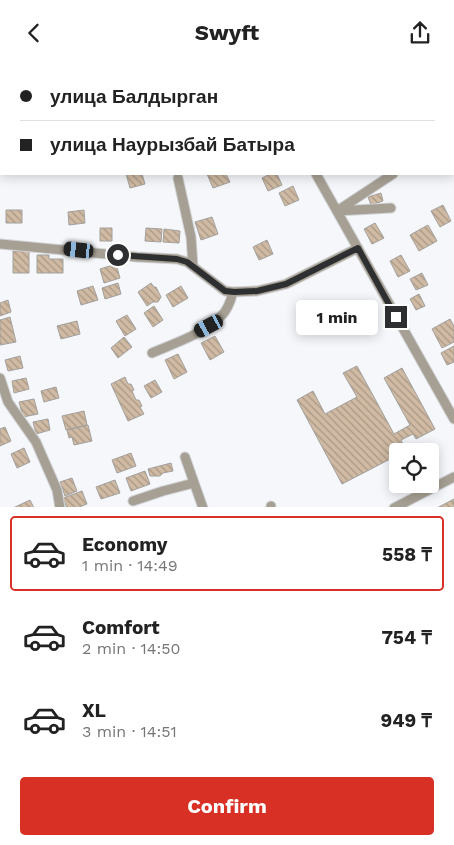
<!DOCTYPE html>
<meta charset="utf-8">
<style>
:root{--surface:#fff;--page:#f6f6f6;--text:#222;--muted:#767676;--line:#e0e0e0;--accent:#d93025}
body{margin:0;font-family:"Work Sans",sans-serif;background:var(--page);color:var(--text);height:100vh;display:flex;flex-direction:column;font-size:19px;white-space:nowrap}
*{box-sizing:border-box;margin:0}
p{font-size:16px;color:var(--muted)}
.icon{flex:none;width:28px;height:28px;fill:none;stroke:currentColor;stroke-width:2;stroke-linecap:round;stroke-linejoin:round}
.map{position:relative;height:442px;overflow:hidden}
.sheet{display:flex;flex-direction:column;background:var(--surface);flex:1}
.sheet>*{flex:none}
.top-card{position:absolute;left:0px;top:0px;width:455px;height:110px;box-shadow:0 2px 12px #0003;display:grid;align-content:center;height:110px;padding:0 20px;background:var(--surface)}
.buttons{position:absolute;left:389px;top:378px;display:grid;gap:10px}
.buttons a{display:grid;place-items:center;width:50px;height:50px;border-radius:5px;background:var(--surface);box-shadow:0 2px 12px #0003;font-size:25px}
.end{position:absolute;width:22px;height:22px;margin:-11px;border:6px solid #2e2f30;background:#fff;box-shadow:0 0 0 2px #fff}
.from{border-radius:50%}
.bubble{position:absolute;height:35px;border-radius:5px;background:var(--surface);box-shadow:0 2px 12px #0003;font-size:16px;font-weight:700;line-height:35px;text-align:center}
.car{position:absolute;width:15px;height:30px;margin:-15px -8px;border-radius:6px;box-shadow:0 0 4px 1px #0007;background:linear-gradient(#222 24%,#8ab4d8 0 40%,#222 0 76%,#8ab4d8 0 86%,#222 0)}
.top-card b{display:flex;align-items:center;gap:18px;height:48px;font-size:19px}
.top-card b+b{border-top:1px solid var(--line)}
.top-card i{width:12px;height:12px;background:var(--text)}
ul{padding:9px 0 0;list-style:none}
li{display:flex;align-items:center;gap:15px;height:75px;margin:0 10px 8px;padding:0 10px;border:2px solid transparent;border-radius:5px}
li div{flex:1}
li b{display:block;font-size:19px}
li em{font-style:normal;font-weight:700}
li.active{border-color:var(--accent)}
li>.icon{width:45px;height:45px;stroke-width:1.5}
.button{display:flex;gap:10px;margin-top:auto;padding:10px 20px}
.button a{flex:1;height:58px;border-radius:5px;background:var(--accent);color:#fff;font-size:20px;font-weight:700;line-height:58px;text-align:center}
header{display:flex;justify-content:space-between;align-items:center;height:65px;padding:0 20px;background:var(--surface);font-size:22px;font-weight:700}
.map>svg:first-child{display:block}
</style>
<header><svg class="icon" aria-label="back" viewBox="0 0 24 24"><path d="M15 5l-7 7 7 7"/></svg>Swyft<svg class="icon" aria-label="share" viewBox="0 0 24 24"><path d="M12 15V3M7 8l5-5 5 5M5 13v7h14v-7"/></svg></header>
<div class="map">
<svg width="454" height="443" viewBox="0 0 454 443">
<defs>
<pattern id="grass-tufts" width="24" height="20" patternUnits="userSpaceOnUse" patternTransform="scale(1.25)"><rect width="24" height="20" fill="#c9d7c6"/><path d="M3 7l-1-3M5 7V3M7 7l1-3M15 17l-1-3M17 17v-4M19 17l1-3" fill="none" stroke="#adb9aa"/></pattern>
<pattern id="building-back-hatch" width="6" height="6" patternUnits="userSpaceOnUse" patternTransform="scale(1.25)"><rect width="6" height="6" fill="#d0baa3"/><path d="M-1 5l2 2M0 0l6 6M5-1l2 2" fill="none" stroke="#a99885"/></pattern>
</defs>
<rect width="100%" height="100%" fill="#f5f7fa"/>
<!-- grass -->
<path fill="url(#grass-tufts)" d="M 265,0 L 454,0 L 454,68 L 454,1 Z"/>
<!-- garden -->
<path fill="#c9d7c6" d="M 344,0 L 454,0 L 454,29 L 454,1 Z"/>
<!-- building -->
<path fill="url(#building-back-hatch)" stroke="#a2a09e" d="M 126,109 L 142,109 L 145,119 L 130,123 Z
M 207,109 L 226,109 L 230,117 L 213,123 Z
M 270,109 L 277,109 L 282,120 L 268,126 L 262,113 Z
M 293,121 L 299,135 L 285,141 L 279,128 Z
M 381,128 L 383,136 L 371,140 L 368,132 Z
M 443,140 L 451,156 L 440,162 L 431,146 Z
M 6,145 L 22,145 L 22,158 L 6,158 Z
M 84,145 L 85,158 L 69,160 L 68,147 Z
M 212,152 L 218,169 L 201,175 L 195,157 Z
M 375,158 L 384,173 L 372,179 L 364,164 Z
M 428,160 L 437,176 L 419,186 L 410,170 Z
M 100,163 L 112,163 L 112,176 L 100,176 Z
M 146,163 L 162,164 L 161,177 L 145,176 Z
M 164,164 L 180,166 L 179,178 L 163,177 Z
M 267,175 L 273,189 L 259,195 L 253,182 Z
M 13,186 L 29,186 L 29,208 L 13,208 Z
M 37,190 L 49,190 L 49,194 L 63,194 L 63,208 L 37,208 Z
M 401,190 L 410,206 L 398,212 L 390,196 Z
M 116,199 L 120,213 L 104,218 L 100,204 Z
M 422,208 L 428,220 L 416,225 L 410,214 Z
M 118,218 L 121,229 L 105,234 L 102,223 Z
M 151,218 L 154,222 L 156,222 L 161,232 L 158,237 L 153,237 L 147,241 L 138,227 Z
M 93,221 L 98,235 L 81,240 L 77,226 Z
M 181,221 L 188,233 L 173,242 L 166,230 Z
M 419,229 L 425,241 L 416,245 L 410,234 Z
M 8,235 L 11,247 L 0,251 L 0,238 Z
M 154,241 L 163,255 L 153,262 L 144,248 Z
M 127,250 L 136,264 L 125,271 L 116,256 Z
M 10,252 L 16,277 L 0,280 L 0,255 Z
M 450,254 L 454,261 L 454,277 L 442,283 L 432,264 Z
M 77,256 L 80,269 L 61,274 L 57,261 Z
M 215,271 L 224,287 L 210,295 L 201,278 Z
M 124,272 L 132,282 L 118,293 L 111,283 Z
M 454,281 L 454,297 L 447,300 L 441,288 Z
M 178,289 L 187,307 L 174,314 L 165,295 Z
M 20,291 L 23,303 L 8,306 L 5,295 Z
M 357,301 L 394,369 L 410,360 L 384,313 L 402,303 L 435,364 L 416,374 L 413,369 L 401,375 L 406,385 L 398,386 L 398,390 L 342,419 L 297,335 L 313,326 L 325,349 L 357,332 L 343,308 Z
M 125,312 L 128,319 L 131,319 L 134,325 L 132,326 L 136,335 L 139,335 L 142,341 L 140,342 L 144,349 L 128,356 L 111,319 Z
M 26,313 L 29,324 L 14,328 L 12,316 Z
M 155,315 L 162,327 L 151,333 L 144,321 Z
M 56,322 L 59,333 L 44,337 L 41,326 Z
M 34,334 L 38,349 L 23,352 L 19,337 Z
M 84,346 L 87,360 L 66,365 L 62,351 Z
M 48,354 L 50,365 L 36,369 L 33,357 Z
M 88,360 L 92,376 L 74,380 L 72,372 L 69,373 L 67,365 Z
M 5,362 L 11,376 L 0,381 L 0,364 Z
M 24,383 L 30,397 L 17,403 L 11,389 Z
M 131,388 L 136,401 L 117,408 L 112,395 Z
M 171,398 L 173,406 L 163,408 L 160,411 L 150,411 L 148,404 Z
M 145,406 L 150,419 L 131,426 L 126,413 Z
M 72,413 L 77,426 L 65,431 L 60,417 Z
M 115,415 L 120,428 L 101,434 L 96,422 Z
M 82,426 L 87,439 L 77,443 L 67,443 L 63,433 Z
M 454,434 L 454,443 L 437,443 Z
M 30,435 L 34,443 L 13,443 Z"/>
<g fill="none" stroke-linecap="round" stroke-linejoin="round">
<defs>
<path id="minor" d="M 2,0 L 3,1
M 256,0 L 256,1
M 132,1 L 133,0
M 0,16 L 1,16
M 454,76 L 454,75
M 316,109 L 454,354
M 178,113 L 191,172 L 193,201
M 337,146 L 393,109
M 337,146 L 391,143
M 0,179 L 137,192 L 177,194 L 187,197 L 225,226 L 233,227 L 257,226 L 286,219 L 358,183
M 152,288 C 175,278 203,269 221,251 C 228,245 231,235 233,227
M 0,313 L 8,337 L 36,377 L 57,425 L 60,443
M 185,392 L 203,443
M 133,436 L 163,426 L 194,418
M 271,441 L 271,443
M 394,443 L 454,412"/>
</defs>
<!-- minor casing -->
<use href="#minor" stroke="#d1d3d6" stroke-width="11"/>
<!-- minor -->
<use href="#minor" stroke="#a69f93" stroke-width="9"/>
</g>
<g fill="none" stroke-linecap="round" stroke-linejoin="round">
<!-- route -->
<path stroke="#2e2f30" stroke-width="6" d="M 118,190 L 177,194 L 187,197 L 225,226 L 234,227 L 257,226 L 286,219 L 358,183 L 396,252"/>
</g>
</svg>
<div class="buttons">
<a><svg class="icon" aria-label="locate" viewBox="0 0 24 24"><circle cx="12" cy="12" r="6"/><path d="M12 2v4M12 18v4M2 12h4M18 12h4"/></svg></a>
</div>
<i class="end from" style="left:118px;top:190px"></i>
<i class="end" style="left:396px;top:252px"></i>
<div class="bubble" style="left:296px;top:235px;width:82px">1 min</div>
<i class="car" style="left:79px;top:185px;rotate:276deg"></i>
<i class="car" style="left:209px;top:261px;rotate:242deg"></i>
<div class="top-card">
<b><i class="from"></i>улица Балдырган</b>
<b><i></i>улица Наурызбай Батыра</b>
</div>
</div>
<section class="sheet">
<ul>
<li class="active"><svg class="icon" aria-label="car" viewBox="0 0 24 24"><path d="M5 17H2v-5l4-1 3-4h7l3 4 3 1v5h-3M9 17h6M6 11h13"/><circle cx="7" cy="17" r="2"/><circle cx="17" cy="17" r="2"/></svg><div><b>Economy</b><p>1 min · 14:49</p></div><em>558 ₸</em></li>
<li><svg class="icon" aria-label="car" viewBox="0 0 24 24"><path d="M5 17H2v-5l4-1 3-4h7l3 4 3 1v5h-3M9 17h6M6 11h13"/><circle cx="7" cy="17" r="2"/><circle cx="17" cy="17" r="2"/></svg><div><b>Comfort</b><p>2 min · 14:50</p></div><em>754 ₸</em></li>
<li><svg class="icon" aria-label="car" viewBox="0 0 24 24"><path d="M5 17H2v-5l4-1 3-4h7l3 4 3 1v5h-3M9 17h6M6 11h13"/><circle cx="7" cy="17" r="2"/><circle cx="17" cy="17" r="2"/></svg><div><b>XL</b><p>3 min · 14:51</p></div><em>949 ₸</em></li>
</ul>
<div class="button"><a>Confirm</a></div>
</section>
